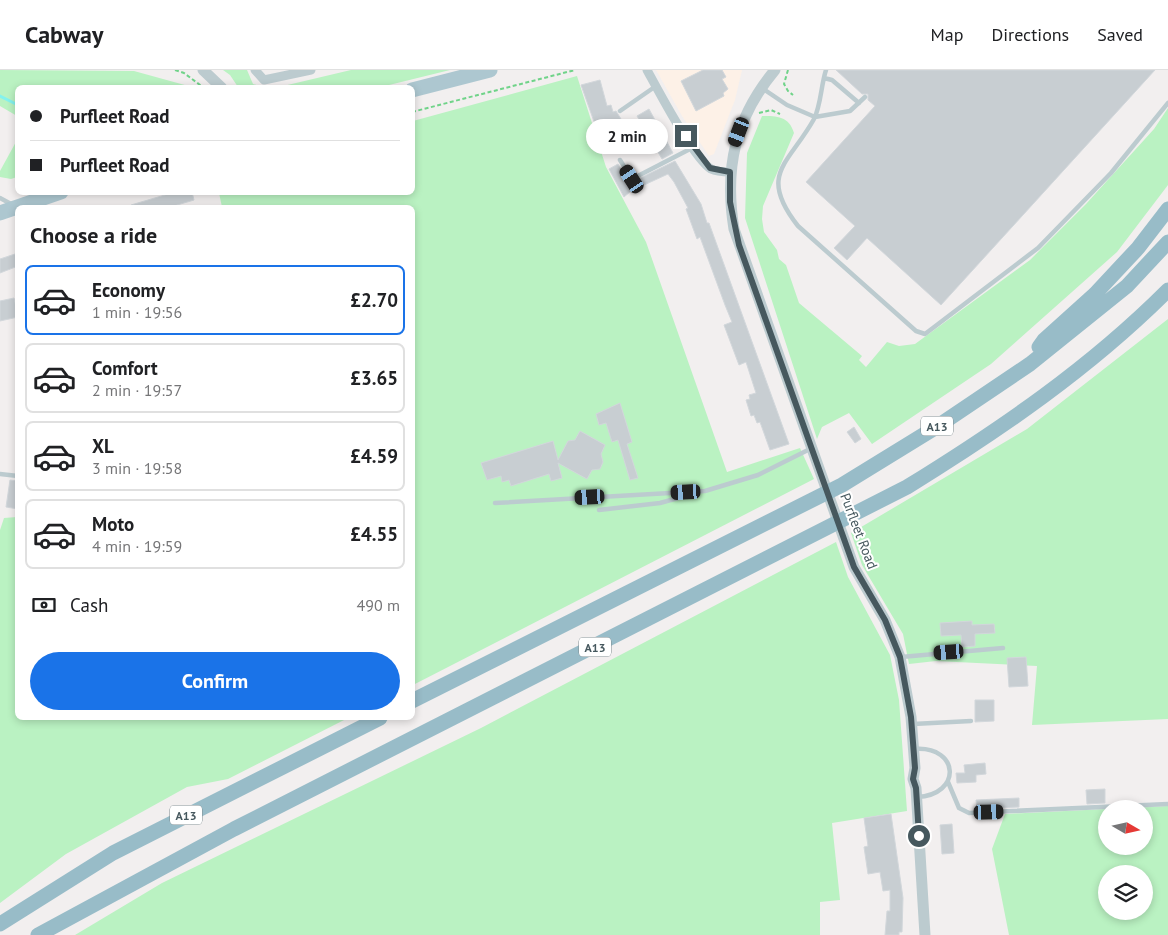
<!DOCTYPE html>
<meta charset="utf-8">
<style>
:root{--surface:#fff;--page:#f2f2f2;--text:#202124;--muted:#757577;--line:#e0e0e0;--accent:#1a73e8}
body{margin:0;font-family:"PT Sans",sans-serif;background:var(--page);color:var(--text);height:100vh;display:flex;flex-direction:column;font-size:19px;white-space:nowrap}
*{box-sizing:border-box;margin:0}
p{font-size:16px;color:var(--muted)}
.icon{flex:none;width:28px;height:28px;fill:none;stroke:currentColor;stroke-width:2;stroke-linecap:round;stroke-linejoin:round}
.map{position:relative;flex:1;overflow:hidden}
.sheet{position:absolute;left:15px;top:135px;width:400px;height:515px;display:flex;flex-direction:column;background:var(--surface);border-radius:8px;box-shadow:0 2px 8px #0003}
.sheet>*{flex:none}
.guide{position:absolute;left:15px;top:15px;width:400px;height:110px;border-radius:8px;box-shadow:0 2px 8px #0003;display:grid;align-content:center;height:110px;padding:0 15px;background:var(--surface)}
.needle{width:32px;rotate:99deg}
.controls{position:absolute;left:1098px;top:730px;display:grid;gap:10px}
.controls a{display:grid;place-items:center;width:55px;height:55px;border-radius:50%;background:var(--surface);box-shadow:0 2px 8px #0003;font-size:25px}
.end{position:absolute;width:22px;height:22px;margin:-11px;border:6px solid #46585e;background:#fff;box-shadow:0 0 0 2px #fff}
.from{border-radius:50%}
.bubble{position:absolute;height:35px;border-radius:18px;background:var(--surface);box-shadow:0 2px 8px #0003;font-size:16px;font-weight:600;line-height:35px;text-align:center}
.car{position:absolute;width:15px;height:30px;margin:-15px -8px;border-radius:6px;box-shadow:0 0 4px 1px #0007;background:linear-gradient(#222 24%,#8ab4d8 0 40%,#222 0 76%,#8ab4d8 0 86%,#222 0)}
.guide b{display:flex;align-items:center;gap:18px;height:48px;font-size:19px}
.guide b+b{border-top:1px solid var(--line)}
.guide i{width:12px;height:12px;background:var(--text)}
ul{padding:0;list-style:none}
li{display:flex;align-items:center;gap:15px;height:70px;margin:0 10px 8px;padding:0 5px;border:2px solid var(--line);border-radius:8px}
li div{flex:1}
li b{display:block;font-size:19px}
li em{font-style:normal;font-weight:600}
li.current{border-color:var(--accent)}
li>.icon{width:45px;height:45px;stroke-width:1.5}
h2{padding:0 15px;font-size:22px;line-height:60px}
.pay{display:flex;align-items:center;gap:12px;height:55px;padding:0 15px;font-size:19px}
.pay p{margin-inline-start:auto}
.cta{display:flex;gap:10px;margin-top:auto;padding:10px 15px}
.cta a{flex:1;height:58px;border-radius:30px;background:var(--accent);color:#fff;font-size:20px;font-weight:600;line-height:58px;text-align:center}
header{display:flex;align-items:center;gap:30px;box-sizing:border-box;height:70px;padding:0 25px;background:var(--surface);border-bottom:1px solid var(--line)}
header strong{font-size:24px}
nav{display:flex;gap:28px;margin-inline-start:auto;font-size:18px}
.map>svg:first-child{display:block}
</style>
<header>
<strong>Cabway</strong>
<nav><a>Map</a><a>Directions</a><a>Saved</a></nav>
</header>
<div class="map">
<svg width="1168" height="865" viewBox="0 0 1168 865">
<rect width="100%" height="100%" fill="#f2efef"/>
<!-- commercial -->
<path fill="#fdf1e7" d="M 656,0 L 742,0 L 735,30 L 714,84 L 709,86 L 682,46 Z"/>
<!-- green -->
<path fill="#baf2c2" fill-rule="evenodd" d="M 0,0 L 134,1 L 192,17 L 18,18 L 17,46 L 0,36 Z
M 223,0 L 247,0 L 253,14 L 263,17 L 238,17 L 230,5 Z
M 351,0 L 450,0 L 381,17 L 279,17 Z
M 577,6 L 606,97 L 646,172 L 727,402 L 800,378 L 814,409 L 413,615 L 412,138 L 222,137 L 219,123 L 412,122 L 413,51 Z
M 1168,38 L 1168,115 L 1117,182 L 991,294 L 872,374 L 849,343 L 822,357 L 817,369 L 745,148 L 747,83 L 762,46 C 777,46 789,46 794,63 L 763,136 L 762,149 L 764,162 L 777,180 L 779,189 L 786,195 L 799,233 L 862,286 L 859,290 L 866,297 L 887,272 L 899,276 L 915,274 L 1030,190 L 1086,134 L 1154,59 Z
M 17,70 L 17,107 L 11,109 L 0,107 L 0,101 Z
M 1168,249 L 1168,649 L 1032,655 L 1037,596 L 936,591 L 909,594 L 903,564 L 862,495 L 851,463 L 1027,359 Z
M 17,447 L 18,648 L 348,648 L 228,709 L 187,717 L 66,784 L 0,833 L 0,460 L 4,448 Z
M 836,472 L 848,507 L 890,585 L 899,630 L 907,741 L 832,753 L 840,830 L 820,832 L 820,865 L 75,865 L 162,813 L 481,658 Z
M 1168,736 L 1168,865 L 1009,865 L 992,779 L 1005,744 L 1106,739 L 1106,776 L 1144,776 L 1144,739 L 1114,739 ZM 1106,804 L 1144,804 L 1144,841 L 1106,841 Z"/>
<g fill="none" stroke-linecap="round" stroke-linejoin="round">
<!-- stream -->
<path stroke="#84f2ee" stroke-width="3" d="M 0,26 L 18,35"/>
</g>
<!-- building -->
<path fill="#c8ced2" stroke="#d2d7db" d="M 703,0 L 722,0 L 726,7 L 722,9 L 728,19 L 723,23 L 724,26 L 696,41 L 681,11 Z
M 836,0 L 1155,0 L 941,235 L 867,168 L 847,190 L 834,178 L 855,156 L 806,112 L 875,36 L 868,30 L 868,24 L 862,24 Z
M 600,10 L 607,36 L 611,35 L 613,42 L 616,41 L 621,49 L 597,60 L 581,15 Z
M 649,39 L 673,83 L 662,89 L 637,46 Z
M 675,91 L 701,134 L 707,153 L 709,153 L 789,374 L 770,380 L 760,352 L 757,353 L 754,345 L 751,346 L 746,330 L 750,329 L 749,325 L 756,323 L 746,292 L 739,295 L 724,255 L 732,252 L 725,235 L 700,167 L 697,169 L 686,139 L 688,138 L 674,112 L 668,104 L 631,121 L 624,127 L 609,99 L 618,94 L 630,113 Z
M 175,122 L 192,122 L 194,130 L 167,138 L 131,138 L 131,135 Z
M 18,183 L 18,196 L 0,203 L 0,189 Z
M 14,228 L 18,247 L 0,251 L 0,231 Z
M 620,333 L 632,372 L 627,374 L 638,408 L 630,410 L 618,370 L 612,372 L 606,353 L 599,355 L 596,344 Z
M 854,357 L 861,369 L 855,373 L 847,362 Z
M 580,361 L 605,375 L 601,384 L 603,392 L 600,399 L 592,400 L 587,409 L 558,393 L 562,408 L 551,411 L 549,404 L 511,416 L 509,410 L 502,412 L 501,406 L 487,410 L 481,393 L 553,371 L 558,390 L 568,371 L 575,370 Z
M 10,410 L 18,411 L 18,439 L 6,437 Z
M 972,551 L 972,555 L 994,554 L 995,563 L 975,564 L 975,576 L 962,577 L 961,565 L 941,566 L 940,553 Z
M 1026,587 L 1028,616 L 1009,617 L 1007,588 Z
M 975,630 L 994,630 L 994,651 L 975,652 Z
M 985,693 L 986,704 L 976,705 L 976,712 L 957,713 L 956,703 L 965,703 L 964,695 Z
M 1105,719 L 1105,733 L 1087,734 L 1086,720 Z
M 1019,728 L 1019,737 L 977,739 L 976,730 Z
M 891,744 L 903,828 L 902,862 L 899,862 L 899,865 L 885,865 L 887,841 L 890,841 L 890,820 L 883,821 L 880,802 L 868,804 L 864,777 L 868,776 L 864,748 Z
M 952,754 L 954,783 L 942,784 L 940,755 Z"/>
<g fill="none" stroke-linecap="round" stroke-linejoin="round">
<!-- path -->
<path stroke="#70d389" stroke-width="2" stroke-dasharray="4 2.5" stroke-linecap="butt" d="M 175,0 L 184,3 L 204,18
M 788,0 L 784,14 L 788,21 L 793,25
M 412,42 L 575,0
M 759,43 L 771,40 L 780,44"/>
<!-- service -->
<path stroke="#bccbcf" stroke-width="4.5" d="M 826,0 C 821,15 821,35 814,49 C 789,94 757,104 798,156 L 916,261 L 925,264 L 1038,178 L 1111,103 L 1168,33
M 824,8 L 832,10 L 859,33
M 762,18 L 787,35 L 815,47 L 850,41 L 865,27
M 620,41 L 656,16
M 620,90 L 632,109 L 692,78
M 0,128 L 11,134
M 0,404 L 18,406
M 495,433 L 705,421 L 758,405 L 812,378
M 599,440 L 660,433 L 696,423
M 901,587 L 1003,578
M 913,654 L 971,651
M 915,679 C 960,676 962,725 917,727
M 948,712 L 959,738 L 969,743 L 1168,734"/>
<!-- minor -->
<path stroke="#bccbcf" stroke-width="9" d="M 255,0 L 264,10 L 311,0
M 647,0 C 658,20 694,89 711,99 C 717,102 724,102 730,102"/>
<!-- tertiary -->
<path stroke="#bccbcf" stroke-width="11" d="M 203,0 L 222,18
M 775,0 C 735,48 724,98 734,159 L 854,497 L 885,550 L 900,587 L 911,647 L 915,698 L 913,709 L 916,718 L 925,865"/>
<!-- primary -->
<path stroke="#adc7d0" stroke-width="15" d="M 412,20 L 490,0
M 0,143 L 61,122"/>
<!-- trunk -->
<path stroke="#98bcc8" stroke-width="15" d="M 1039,277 L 1044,270 L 1095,224 L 1138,178 L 1168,139
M 412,631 L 842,415 L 938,356 L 1030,294 L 1127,216 L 1168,172
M 0,854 L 113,783 L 380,648
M 38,865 L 234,759 L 907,417 C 1001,359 1090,298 1168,220"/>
</g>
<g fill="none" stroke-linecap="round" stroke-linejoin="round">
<!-- route -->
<path stroke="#46585e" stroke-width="6" d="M 686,66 L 710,98 L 730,102 L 730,132 L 739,175 L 854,497 L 885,550 L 900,587 L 911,647 L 915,698 L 913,709 L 916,718 L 919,766"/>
</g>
<g text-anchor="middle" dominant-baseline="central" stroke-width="4" stroke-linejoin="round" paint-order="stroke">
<!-- shield labels -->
<g fill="#fff" stroke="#7e8a8e" stroke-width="1">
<rect x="921" y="346.5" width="32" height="19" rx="4"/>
<rect x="579" y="567.5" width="32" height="19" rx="4"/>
<rect x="170" y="735.5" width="32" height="19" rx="4"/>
</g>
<g font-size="12" font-weight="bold" fill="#46585e">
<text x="937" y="356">A13</text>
<text x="595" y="577">A13</text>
<text x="186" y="745">A13</text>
</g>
<!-- street labels -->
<g font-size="14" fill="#46585e" stroke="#fff">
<text transform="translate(859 461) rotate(69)">Purfleet Road</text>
</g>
</g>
</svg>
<div class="controls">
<a><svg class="needle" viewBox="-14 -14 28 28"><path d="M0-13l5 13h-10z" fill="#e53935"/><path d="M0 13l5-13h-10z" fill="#757577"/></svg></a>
<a><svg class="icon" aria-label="layers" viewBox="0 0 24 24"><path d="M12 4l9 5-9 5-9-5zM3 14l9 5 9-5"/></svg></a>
</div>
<i class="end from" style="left:919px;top:766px"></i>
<i class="end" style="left:686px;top:66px"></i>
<div class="bubble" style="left:586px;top:49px;width:82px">2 min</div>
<i class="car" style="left:739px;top:62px;rotate:201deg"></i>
<i class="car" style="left:632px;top:109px;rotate:327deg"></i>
<i class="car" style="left:686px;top:422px;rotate:267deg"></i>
<i class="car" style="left:590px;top:427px;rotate:267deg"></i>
<i class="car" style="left:949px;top:582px;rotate:266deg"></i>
<i class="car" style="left:989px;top:742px;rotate:88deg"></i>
<div class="guide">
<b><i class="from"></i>Purfleet Road</b>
<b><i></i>Purfleet Road</b>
</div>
<section class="sheet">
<h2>Choose a ride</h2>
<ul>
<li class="current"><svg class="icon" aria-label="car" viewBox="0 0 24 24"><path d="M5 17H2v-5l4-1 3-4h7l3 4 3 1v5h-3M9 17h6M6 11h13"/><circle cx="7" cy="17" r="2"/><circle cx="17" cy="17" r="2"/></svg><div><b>Economy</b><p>1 min · 19:56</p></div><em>£2.70</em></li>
<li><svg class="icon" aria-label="car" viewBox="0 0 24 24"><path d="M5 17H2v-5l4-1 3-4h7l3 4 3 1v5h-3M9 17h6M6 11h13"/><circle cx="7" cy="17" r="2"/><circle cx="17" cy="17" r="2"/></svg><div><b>Comfort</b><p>2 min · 19:57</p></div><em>£3.65</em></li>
<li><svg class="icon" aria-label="car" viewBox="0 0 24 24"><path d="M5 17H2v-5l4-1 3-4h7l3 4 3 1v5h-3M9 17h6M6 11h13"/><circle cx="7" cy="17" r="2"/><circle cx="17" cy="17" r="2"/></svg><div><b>XL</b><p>3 min · 19:58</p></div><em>£4.59</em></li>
<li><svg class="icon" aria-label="car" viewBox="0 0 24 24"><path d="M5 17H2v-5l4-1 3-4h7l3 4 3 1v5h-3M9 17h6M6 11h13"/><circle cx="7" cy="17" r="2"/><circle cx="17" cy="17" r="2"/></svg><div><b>Moto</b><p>4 min · 19:59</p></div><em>£4.55</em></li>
</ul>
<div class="pay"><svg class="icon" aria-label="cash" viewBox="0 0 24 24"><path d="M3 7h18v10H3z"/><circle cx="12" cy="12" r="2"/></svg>Cash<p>490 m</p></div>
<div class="cta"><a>Confirm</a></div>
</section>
</div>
